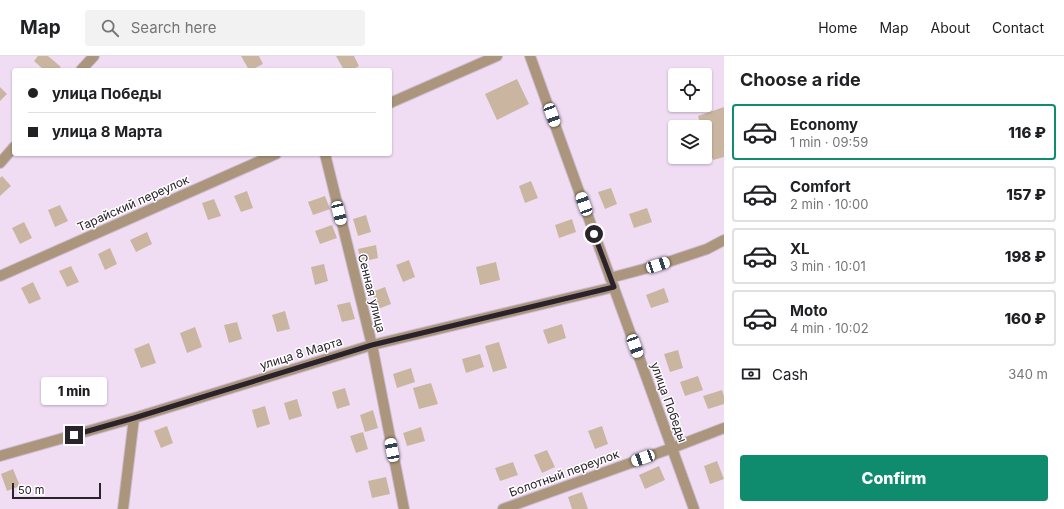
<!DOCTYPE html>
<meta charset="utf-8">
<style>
:root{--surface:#fff;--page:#f2f2f2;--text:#202124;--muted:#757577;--line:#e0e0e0;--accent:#0f8b6e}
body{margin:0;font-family:Inter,sans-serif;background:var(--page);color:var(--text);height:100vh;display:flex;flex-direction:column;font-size:15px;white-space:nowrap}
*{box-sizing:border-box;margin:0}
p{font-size:13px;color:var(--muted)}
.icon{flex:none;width:22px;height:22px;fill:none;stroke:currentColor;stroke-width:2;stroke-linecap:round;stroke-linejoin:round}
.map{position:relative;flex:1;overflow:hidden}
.details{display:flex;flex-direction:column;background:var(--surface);width:340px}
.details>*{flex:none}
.banner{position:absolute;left:12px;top:12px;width:380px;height:88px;border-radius:4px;box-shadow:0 1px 3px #0004;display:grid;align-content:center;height:88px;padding:0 16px;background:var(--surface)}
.fabs{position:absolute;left:668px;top:12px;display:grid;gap:8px}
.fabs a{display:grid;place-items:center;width:44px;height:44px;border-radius:4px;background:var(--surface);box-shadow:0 1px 3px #0004;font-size:20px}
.scale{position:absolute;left:12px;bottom:10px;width:89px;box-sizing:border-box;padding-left:4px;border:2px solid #2b232c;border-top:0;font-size:11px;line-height:14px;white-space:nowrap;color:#2b232c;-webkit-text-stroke:3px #fff;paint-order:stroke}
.end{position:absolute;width:18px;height:18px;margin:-9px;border:5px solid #2b232c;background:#fff;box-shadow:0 0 0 2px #fff}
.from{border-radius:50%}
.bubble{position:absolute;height:28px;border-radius:4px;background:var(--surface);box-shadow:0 1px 3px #0004;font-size:13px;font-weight:800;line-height:28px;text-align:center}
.car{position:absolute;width:12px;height:24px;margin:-12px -6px;border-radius:5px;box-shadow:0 0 3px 1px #0007;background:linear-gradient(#fff 24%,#345 0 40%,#fff 0 76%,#345 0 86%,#fff 0)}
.banner b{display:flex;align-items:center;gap:14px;height:38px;font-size:15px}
.banner b+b{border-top:1px solid var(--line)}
.banner i{width:10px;height:10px;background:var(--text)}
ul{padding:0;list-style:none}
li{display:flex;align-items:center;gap:12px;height:56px;margin:0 8px 6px;padding:0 8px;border:2px solid var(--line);border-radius:4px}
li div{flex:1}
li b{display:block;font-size:15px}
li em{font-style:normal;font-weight:800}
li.active{border-color:var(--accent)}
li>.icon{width:36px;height:36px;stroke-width:1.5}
h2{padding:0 16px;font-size:18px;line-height:48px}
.pay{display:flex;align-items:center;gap:10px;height:44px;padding:0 16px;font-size:15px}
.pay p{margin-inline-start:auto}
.primary-button{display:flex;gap:8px;margin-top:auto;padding:8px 16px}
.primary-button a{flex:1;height:46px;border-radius:4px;background:var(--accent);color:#fff;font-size:16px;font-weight:800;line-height:46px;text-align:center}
header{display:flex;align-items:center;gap:24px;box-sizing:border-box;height:56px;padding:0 20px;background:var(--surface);border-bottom:1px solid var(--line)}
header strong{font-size:19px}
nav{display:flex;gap:22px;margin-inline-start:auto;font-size:14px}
.search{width:280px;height:36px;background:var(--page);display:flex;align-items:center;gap:10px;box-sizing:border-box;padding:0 14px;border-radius:4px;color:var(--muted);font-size:15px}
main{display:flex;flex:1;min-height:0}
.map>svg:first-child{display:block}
</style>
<header>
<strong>Map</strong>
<div class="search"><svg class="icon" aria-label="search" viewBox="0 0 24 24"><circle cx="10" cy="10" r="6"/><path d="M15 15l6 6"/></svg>Search here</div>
<nav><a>Home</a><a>Map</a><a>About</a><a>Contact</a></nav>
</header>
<main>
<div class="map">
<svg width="724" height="453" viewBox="0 0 724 453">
<rect width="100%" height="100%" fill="#f0ddf4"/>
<!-- building -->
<path fill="#cab6a0" d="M 38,0 L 48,0 L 61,11 L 58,14 L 44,14 L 34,5 Z
M 241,0 L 259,0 L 263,8 L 251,14 L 249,14 Z
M 336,0 L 354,0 L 359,10 L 352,14 L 344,14 Z
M 517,23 L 529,48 L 497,64 L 485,38 Z
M 0,31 L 7,38 L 0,45 Z
M 724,51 L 724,101 L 713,104 L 705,82 L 705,71 L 701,71 L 698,60 Z
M 2,120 L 11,130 L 0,140 L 0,122 Z
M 531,125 L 538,142 L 525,147 L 519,130 Z
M 611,132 L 617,148 L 605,153 L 598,136 Z
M 247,135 L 253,152 L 241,156 L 234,140 Z
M 325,140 L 330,153 L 313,159 L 308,146 Z
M 214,143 L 221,160 L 208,164 L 202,147 Z
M 60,149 L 68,165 L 55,171 L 48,154 Z
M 647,152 L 652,166 L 634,172 L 629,158 Z
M 366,159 L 371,176 L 358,180 L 353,163 Z
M 572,163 L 576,176 L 559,182 L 555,169 Z
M 24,166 L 32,182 L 20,188 L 12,172 Z
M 332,169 L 337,182 L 320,188 L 315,175 Z
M 147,176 L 152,188 L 136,196 L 130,184 Z
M 376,189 L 378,202 L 361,206 L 358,193 Z
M 110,192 L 117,208 L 105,214 L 98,198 Z
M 409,204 L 415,221 L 403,226 L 396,209 Z
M 496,206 L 500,224 L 480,229 L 476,211 Z
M 324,208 L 328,225 L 315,229 L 311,211 Z
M 71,210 L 79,226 L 67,231 L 59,215 Z
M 33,226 L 41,243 L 29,248 L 21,232 Z
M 385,231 L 391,248 L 378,253 L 372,236 Z
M 664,232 L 669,246 L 651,252 L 646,239 Z
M 350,246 L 355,263 L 342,266 L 337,249 Z
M 285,255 L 290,273 L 277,276 L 272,259 Z
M 237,266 L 242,283 L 229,287 L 224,269 Z
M 562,268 L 566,282 L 548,288 L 543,274 Z
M 195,271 L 202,291 L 187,297 L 180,277 Z
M 499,286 L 507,312 L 493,316 L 485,290 Z
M 149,287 L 156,307 L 141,312 L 134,293 Z
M 678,294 L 683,312 L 670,316 L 664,298 Z
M 480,298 L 484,311 L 466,317 L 462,303 Z
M 411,312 L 415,326 L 397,332 L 393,318 Z
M 698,320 L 703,334 L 685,340 L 680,326 Z
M 431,327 L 438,348 L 419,353 L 413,332 Z
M 345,332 L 350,349 L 337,353 L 332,336 Z
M 722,334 L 724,340 L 724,348 L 708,353 L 703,340 Z
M 297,343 L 302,360 L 289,364 L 284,347 Z
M 265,350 L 270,368 L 257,372 L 252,354 Z
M 373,354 L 378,372 L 365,376 L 360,359 Z
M 167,370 L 173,387 L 161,392 L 154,375 Z
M 602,370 L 608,388 L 595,393 L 588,375 Z
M 421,371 L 425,385 L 407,390 L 403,377 Z
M 363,376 L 368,393 L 356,397 L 350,380 Z
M 547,394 L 555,411 L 542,417 L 534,399 Z
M 717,405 L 724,423 L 710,428 L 704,410 Z
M 513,406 L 518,419 L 500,425 L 495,412 Z
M 659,410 L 665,424 L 645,433 L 639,419 Z
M 13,413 L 20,430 L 7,435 L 1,418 Z
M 386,421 L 390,438 L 372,442 L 368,425 Z
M 582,436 L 588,453 L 572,453 L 568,441 Z"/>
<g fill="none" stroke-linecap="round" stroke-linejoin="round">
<defs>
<path id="minor" d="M 530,0 L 694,453
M 81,14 L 94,0
M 390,47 L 497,0
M 325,98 L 372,289 L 404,453
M 0,107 L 14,91
M 0,220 L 276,98
M 610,222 L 659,209 L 707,193 L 724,184
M 0,400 L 134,362 L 372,289 L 614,231
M 123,453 L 134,362
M 503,453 L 672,392 L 724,372"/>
</defs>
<!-- minor casing -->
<use href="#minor" stroke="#cdbcd0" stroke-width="12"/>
<!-- minor -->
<use href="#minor" stroke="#ab967d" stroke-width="10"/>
</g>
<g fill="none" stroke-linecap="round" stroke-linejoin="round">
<!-- route -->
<path stroke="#2b232c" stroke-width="5" d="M 74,379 L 134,362 L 372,289 L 614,231 L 594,178"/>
</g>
<g text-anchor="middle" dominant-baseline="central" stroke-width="3" stroke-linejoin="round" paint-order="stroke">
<!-- street labels -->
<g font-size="12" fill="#2b232c" stroke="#fff">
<text transform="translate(133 147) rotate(-24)">Тарайский переулок</text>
<text transform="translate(372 237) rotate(76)">Сенная улица</text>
<text transform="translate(301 297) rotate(-17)">улица 8 Марта</text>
<text transform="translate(669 346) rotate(70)">улица Победы</text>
<text transform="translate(564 417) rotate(-20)">Болотный переулок</text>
</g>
</g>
</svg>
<div class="fabs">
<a><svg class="icon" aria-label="locate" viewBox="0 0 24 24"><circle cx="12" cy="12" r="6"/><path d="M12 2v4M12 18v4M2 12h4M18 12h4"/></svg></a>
<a><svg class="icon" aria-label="layers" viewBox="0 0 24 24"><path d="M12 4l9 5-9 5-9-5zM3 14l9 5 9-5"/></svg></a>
</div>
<div class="scale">50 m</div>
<i class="end from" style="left:594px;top:178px"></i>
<i class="end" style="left:74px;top:379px"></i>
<div class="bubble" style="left:41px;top:321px;width:66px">1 min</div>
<i class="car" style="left:552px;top:59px;rotate:160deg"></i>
<i class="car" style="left:584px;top:148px;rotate:340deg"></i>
<i class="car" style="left:339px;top:157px;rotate:166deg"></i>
<i class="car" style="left:658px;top:209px;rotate:72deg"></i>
<i class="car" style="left:635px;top:290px;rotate:160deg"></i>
<i class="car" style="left:392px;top:394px;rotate:349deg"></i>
<i class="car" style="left:643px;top:402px;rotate:250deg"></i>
<div class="banner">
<b><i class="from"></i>улица Победы</b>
<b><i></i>улица 8 Марта</b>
</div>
</div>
<section class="details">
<h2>Choose a ride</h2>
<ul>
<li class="active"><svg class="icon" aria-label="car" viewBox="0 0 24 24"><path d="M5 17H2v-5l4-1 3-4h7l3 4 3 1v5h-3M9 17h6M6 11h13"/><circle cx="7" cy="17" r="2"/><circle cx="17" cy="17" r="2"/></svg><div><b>Economy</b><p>1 min · 09:59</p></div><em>116 ₽</em></li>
<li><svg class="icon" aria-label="car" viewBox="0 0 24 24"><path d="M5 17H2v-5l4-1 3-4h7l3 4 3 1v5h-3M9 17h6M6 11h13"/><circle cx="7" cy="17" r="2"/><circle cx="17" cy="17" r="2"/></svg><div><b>Comfort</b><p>2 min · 10:00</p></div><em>157 ₽</em></li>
<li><svg class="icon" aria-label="car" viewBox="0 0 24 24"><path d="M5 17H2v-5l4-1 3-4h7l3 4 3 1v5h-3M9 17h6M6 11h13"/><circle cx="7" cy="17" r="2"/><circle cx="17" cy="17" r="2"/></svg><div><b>XL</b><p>3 min · 10:01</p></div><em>198 ₽</em></li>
<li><svg class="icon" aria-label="car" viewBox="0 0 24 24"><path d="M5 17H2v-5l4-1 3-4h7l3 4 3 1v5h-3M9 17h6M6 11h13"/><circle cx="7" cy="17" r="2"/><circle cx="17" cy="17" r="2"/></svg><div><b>Moto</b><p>4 min · 10:02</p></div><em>160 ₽</em></li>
</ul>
<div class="pay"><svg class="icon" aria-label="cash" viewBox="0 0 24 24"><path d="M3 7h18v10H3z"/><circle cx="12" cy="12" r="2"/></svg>Cash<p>340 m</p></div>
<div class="primary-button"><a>Confirm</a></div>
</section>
</main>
